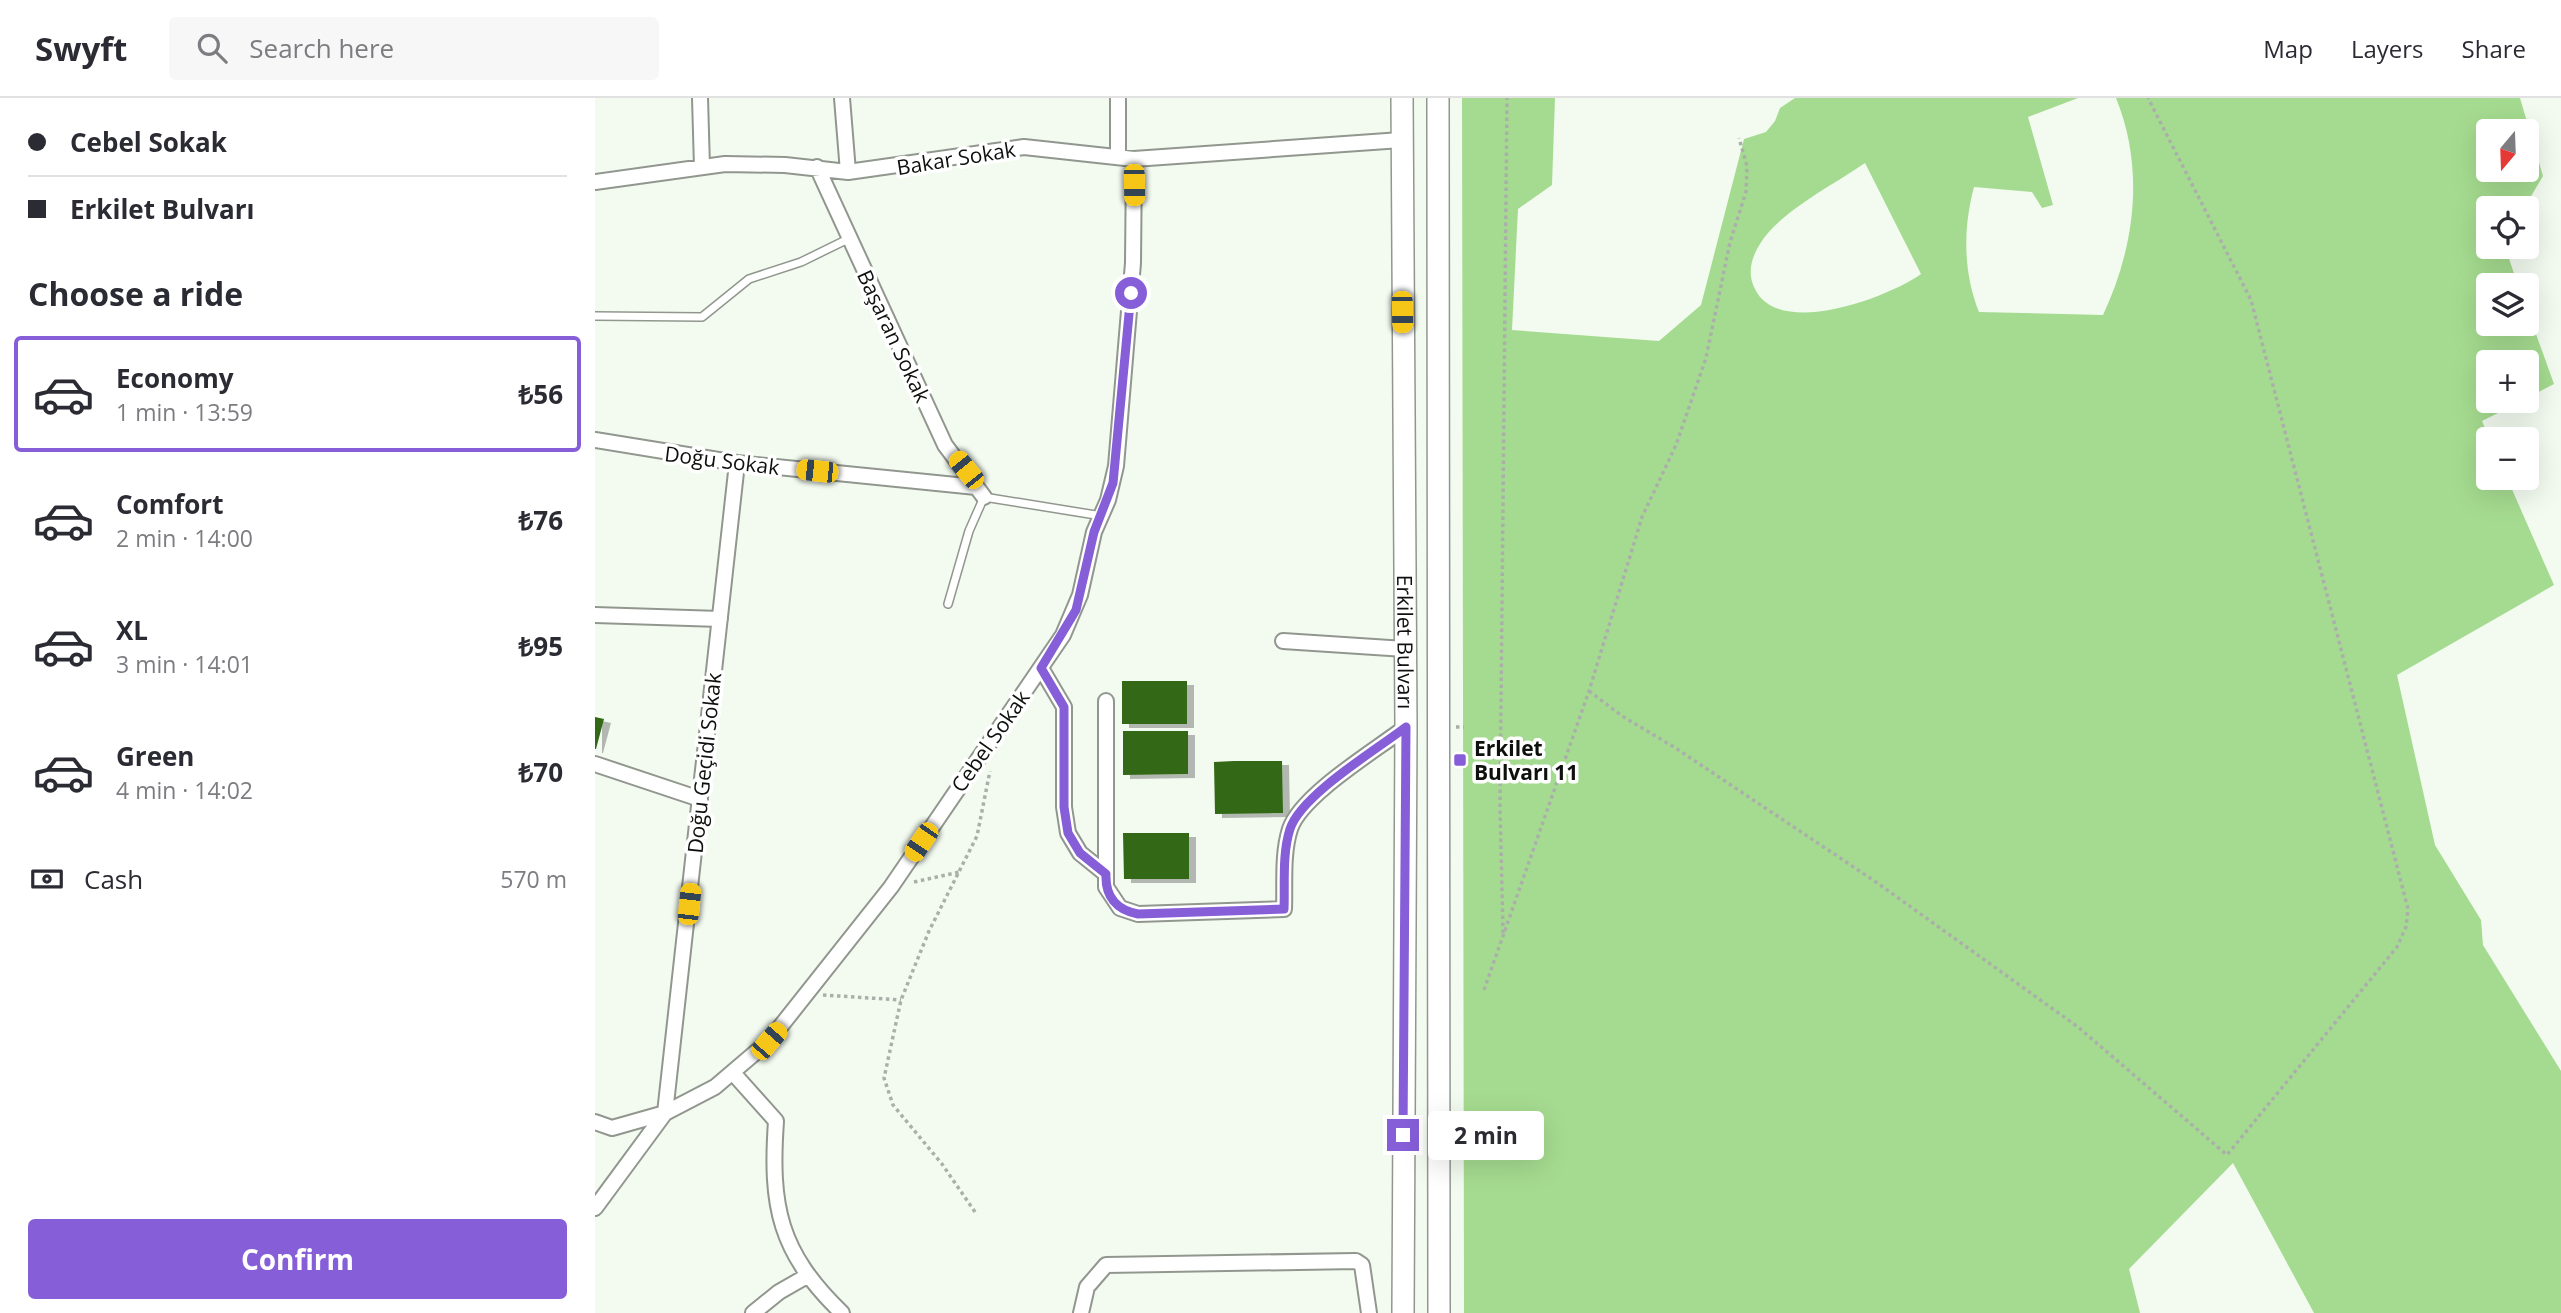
<!DOCTYPE html>
<meta charset="utf-8">
<style>
:root{--surface:#fff;--page:#f7f7f7;--text:#2b2b33;--muted:#7c7c81;--line:#e1e1e2;--accent:#855ed8}
body{margin:0;font-family:"Open Sans",sans-serif;background:var(--page);color:var(--text);height:100vh;display:flex;flex-direction:column;font-size:26px;white-space:nowrap}
*{box-sizing:border-box;margin:0}
p{font-size:23px;color:var(--muted)}
.icon{flex:none;width:38px;height:38px;fill:none;stroke:currentColor;stroke-width:2;stroke-linecap:round;stroke-linejoin:round}
.map{position:relative;flex:1;overflow:hidden}
.sheet{display:flex;flex-direction:column;background:var(--surface);width:595px}
.sheet>*{flex:none}
.banner{display:grid;align-content:center;height:154px;padding:0 28px;background:var(--surface)}
.needle{width:46px;rotate:199deg}
.controls{position:absolute;left:1881px;top:21px;display:grid;gap:14px}
.controls a{display:grid;place-items:center;width:63px;height:63px;border-radius:7px;background:var(--surface);box-shadow:0 7px 28px #0002;font-size:35px}
.end{position:absolute;width:32px;height:32px;margin:-16px;border:9px solid #855ed8;background:#fff;box-shadow:0 0 0 4px #fff}
.from{border-radius:50%}
.bubble{position:absolute;height:49px;border-radius:7px;background:var(--surface);box-shadow:0 7px 28px #0002;font-size:23px;font-weight:700;line-height:49px;text-align:center}
.car{position:absolute;width:21px;height:42px;margin:-21px -10px;border-radius:9px;box-shadow:0 0 5px 2px #0007;background:linear-gradient(#f5c518 24%,#345 0 40%,#f5c518 0 76%,#345 0 86%,#f5c518 0)}
.banner b{display:flex;align-items:center;gap:24px;height:66px;font-size:26px}
.banner b+b{border-top:2px solid var(--line)}
.banner i{width:18px;height:18px;background:var(--text)}
ul{padding:0;list-style:none}
li{display:flex;align-items:center;gap:21px;height:116px;margin:0 14px 10px;padding:0 14px;border:4px solid transparent;border-radius:7px}
li div{flex:1}
li b{display:block;font-size:26px}
li em{font-style:normal;font-weight:700}
li.on{border-color:var(--accent)}
li>.icon{width:63px;height:63px;stroke-width:1.5}
h2{padding:0 28px;font-size:32px;line-height:84px}
.pay{display:flex;align-items:center;gap:18px;height:77px;padding:0 28px;font-size:26px}
.pay p{margin-inline-start:auto}
.button{display:flex;gap:14px;margin-top:auto;padding:14px 28px}
.button a{flex:1;height:80px;border-radius:7px;background:var(--accent);color:#fff;font-size:28px;font-weight:700;line-height:80px;text-align:center}
header{display:flex;align-items:center;gap:42px;box-sizing:border-box;height:98px;padding:0 35px;background:var(--surface);border-bottom:2px solid var(--line)}
header strong{font-size:33px}
nav{display:flex;gap:38px;margin-inline-start:auto;font-size:24px}
.search{width:490px;height:63px;background:var(--page);display:flex;align-items:center;gap:18px;box-sizing:border-box;padding:0 24px;border-radius:7px;color:var(--muted);font-size:26px}
main{display:flex;flex:1;min-height:0}
.map>svg:first-child{display:block}
</style>
<header>
<strong>Swyft</strong>
<div class="search"><svg class="icon" aria-label="search" viewBox="0 0 24 24"><circle cx="10" cy="10" r="6"/><path d="M15 15l6 6"/></svg>Search here</div>
<nav><a>Map</a><a>Layers</a><a>Share</a></nav>
</header>
<main>
<section class="sheet">
<div class="banner">
<b><i class="from"></i>Cebel Sokak</b>
<b><i></i>Erkilet Bulvarı</b>
</div>
<h2>Choose a ride</h2>
<ul>
<li class="on"><svg class="icon" aria-label="car" viewBox="0 0 24 24"><path d="M5 17H2v-5l4-1 3-4h7l3 4 3 1v5h-3M9 17h6M6 11h13"/><circle cx="7" cy="17" r="2"/><circle cx="17" cy="17" r="2"/></svg><div><b>Economy</b><p>1 min · 13:59</p></div><em>₺56</em></li>
<li><svg class="icon" aria-label="car" viewBox="0 0 24 24"><path d="M5 17H2v-5l4-1 3-4h7l3 4 3 1v5h-3M9 17h6M6 11h13"/><circle cx="7" cy="17" r="2"/><circle cx="17" cy="17" r="2"/></svg><div><b>Comfort</b><p>2 min · 14:00</p></div><em>₺76</em></li>
<li><svg class="icon" aria-label="car" viewBox="0 0 24 24"><path d="M5 17H2v-5l4-1 3-4h7l3 4 3 1v5h-3M9 17h6M6 11h13"/><circle cx="7" cy="17" r="2"/><circle cx="17" cy="17" r="2"/></svg><div><b>XL</b><p>3 min · 14:01</p></div><em>₺95</em></li>
<li><svg class="icon" aria-label="car" viewBox="0 0 24 24"><path d="M5 17H2v-5l4-1 3-4h7l3 4 3 1v5h-3M9 17h6M6 11h13"/><circle cx="7" cy="17" r="2"/><circle cx="17" cy="17" r="2"/></svg><div><b>Green</b><p>4 min · 14:02</p></div><em>₺70</em></li>
</ul>
<div class="pay"><svg class="icon" aria-label="cash" viewBox="0 0 24 24"><path d="M3 7h18v10H3z"/><circle cx="12" cy="12" r="2"/></svg>Cash<p>570 m</p></div>
<div class="button"><a>Confirm</a></div>
</section>
<div class="map">
<svg width="1966" height="1215" viewBox="0 0 1966 1215">
<defs>
<filter id="shadow"><feDropShadow dx="7" dy="4" stdDeviation="0" flood-color="#0004"/></filter>
</defs>
<rect width="100%" height="100%" fill="#f3fbf1"/>
<!-- green -->
<path fill="#a5db90" fill-rule="evenodd" d="M 867,0 L 960,0 L 957,87 L 923,111 L 917,232 L 1064,243 L 1106,207 L 1149,41 L 1171,34 L 1180,23 L 1185,10 L 1200,0 L 1483,0 L 1433,19 L 1458,107 L 1447,110 L 1437,94 L 1379,89 C 1368,130 1368,174 1384,214 L 1508,217 C 1540,149 1550,71 1521,0 L 1925,0 L 1948,78 L 1929,110 L 1894,110 L 1894,149 L 1910,149 L 1923,187 L 1894,187 L 1894,226 L 1932,226 L 1932,211 L 1959,286 L 1932,300 L 1932,264 L 1894,264 L 1894,303 L 1927,303 L 1887,323 L 1895,341 L 1894,380 L 1912,380 L 1959,487 L 1802,577 L 1840,747 L 1886,822 L 1888,847 L 1966,973 L 1966,1215 L 1719,1215 L 1638,1065 L 1534,1171 L 1545,1215 L 869,1215 ZM 1894,33 L 1932,33 L 1932,72 L 1894,72 ZM 1270,65 L 1326,176 C 1294,199 1184,241 1160,191 C 1152,176 1156,160 1165,146 C 1184,114 1240,86 1270,65 Z"/>
<!-- building -->
<path fill="#316714" filter="url(#shadow)" d="M 527,583 L 592,583 L 592,626 L 527,626 Z
M 0,619 L 9,621 L 1,651 L 0,651 Z
M 528,633 L 593,633 L 593,676 L 528,677 Z
M 639,663 L 687,663 L 688,715 L 620,716 L 619,664 Z
M 528,735 L 594,735 L 594,781 L 529,781 Z"/>
<g fill="none" stroke-linecap="round" stroke-linejoin="round">
<defs>
<path id="service" d="M 0,218 L 107,219 L 154,181 L 206,164 L 253,141
M 353,506 L 374,433 L 389,399 L 507,418"/>
<path id="minor" d="M 105,0 L 107,69
M 247,0 L 253,74
M 523,59 L 523,0
M 222,69 L 350,347 L 389,399
M 0,84 L 130,66 L 190,67 L 253,74 L 429,49 L 539,61 L 806,42
M 0,342 L 142,365 L 381,389
M 0,517 L 125,521
M 688,543 L 810,551
M 446,570 L 469,609 L 469,709 L 473,735 L 485,755 L 511,776
M 511,603 L 511,789 L 525,810 L 543,816 L 689,811 C 690,786 687,756 695,731 C 706,697 781,652 811,629
M 0,666 L 105,701
M 139,976 L 181,1023 C 175,1109 184,1154 247,1215
M 0,1024 L 17,1030 L 70,1015 L 120,989 L 174,943 L 296,789 L 468,537 L 485,497 L 499,434 L 513,402 L 521,368 L 538,165 L 539,61
M 0,1110 L 70,1015 L 142,365
M 158,1215 L 184,1194 L 212,1178
M 486,1215 L 492,1189 L 511,1167 L 761,1163 L 767,1167 L 774,1215"/>
<g id="primary">
<path id="s1" d="M 807,0 L 811,629 L 808,1215"/>
<path d="M 843,0 L 844,1215"/>
</g>
</defs>
<!-- service casing -->
<use href="#service" stroke="#91978e" stroke-width="10"/>
<!-- minor casing -->
<use href="#minor" stroke="#91978e" stroke-width="18"/>
<!-- primary casing -->
<use href="#primary" stroke="#91978e" stroke-width="24"/>
<!-- path -->
<path stroke="#aab0a9" stroke-width="3.5" stroke-dasharray="3.5 3.5" stroke-linecap="butt" d="M 994,593 L 1027,618 L 1079,649 L 1281,784 L 1483,929 L 1632,1057 L 1802,849 L 1811,829 L 1813,811 L 1656,202 L 1553,0
M 861,629 L 869,629
M 319,784 L 365,774
M 908,835 L 905,709 L 912,0
M 889,892 L 994,593 L 1047,419 L 1081,347 L 1111,260 L 1135,144 L 1151,94 L 1152,68 L 1144,40
M 228,897 L 306,902
M 380,1114 L 347,1066 L 298,1007 L 289,980 L 306,902 L 334,833 L 382,738 L 395,673"/>
<!-- service -->
<use href="#service" stroke="#fff" stroke-width="7"/>
<!-- minor -->
<use href="#minor" stroke="#fff" stroke-width="14"/>
<!-- primary -->
<use href="#primary" stroke="#fff" stroke-width="21"/>
</g>
<g fill="none" stroke-linecap="round" stroke-linejoin="round">
<!-- route -->
<path stroke="#855ed8" stroke-width="9" d="M 536,195 L 518,385 L 499,434 L 481,512 L 446,570 L 469,609 L 469,709 L 473,735 L 485,755 L 511,776 C 510,798 521,812 543,816 L 689,811 C 690,786 687,756 695,731 C 706,697 781,652 811,629 L 808,1037"/>
</g>
<!-- markers -->
<rect fill="#855ed8" stroke="#fff" stroke-width="2.5" x="858" y="655" width="14" height="14" rx="3.5"/>
<g text-anchor="middle" dominant-baseline="central" stroke-width="7" stroke-linejoin="round" paint-order="stroke">
<!-- street labels -->
<g font-size="21" fill="#0e100d" stroke="#fff">
<text transform="translate(361 60) rotate(-9)">Bakar Sokak</text>
<text transform="translate(299 238) rotate(65)">Başaran Sokak</text>
<text transform="translate(127 362) rotate(7)">Doğu Sokak</text>
<text stroke="none"><textPath href="#s1" startOffset="544">Erkilet Bulvarı</textPath></text>
<text transform="translate(395 643) rotate(-55)">Cebel Sokak</text>
<text transform="translate(109 665) rotate(-84)">Doğu Geçidi Sokak</text>
</g>
<!-- poi labels -->
<g font-size="21" font-weight="bold" fill="#0e100d" stroke="#fff" text-anchor="start">
<text x="879" y="650">Erkilet<tspan x="879" dy="24">Bulvarı 11</tspan></text>
</g>
</g>
</svg>
<div class="controls">
<a><svg class="needle" viewBox="-14 -14 28 28"><path d="M0-13l5 13h-10z" fill="#e53935"/><path d="M0 13l5-13h-10z" fill="#7c7c81"/></svg></a>
<a><svg class="icon" aria-label="locate" viewBox="0 0 24 24"><circle cx="12" cy="12" r="6"/><path d="M12 2v4M12 18v4M2 12h4M18 12h4"/></svg></a>
<a><svg class="icon" aria-label="layers" viewBox="0 0 24 24"><path d="M12 4l9 5-9 5-9-5zM3 14l9 5 9-5"/></svg></a>
<a>+</a>
<a>−</a>
</div>
<i class="end from" style="left:536px;top:195px"></i>
<i class="end" style="left:808px;top:1037px"></i>
<div class="bubble" style="left:833px;top:1013px;width:116px">2 min</div>
<i class="car" style="left:539px;top:87px;rotate:179deg"></i>
<i class="car" style="left:807px;top:214px;rotate:179deg"></i>
<i class="car" style="left:371px;top:372px;rotate:321deg"></i>
<i class="car" style="left:222px;top:373px;rotate:276deg"></i>
<i class="car" style="left:326px;top:744px;rotate:214deg"></i>
<i class="car" style="left:94px;top:806px;rotate:6deg"></i>
<i class="car" style="left:174px;top:943px;rotate:41deg"></i>
</div>
</main>
